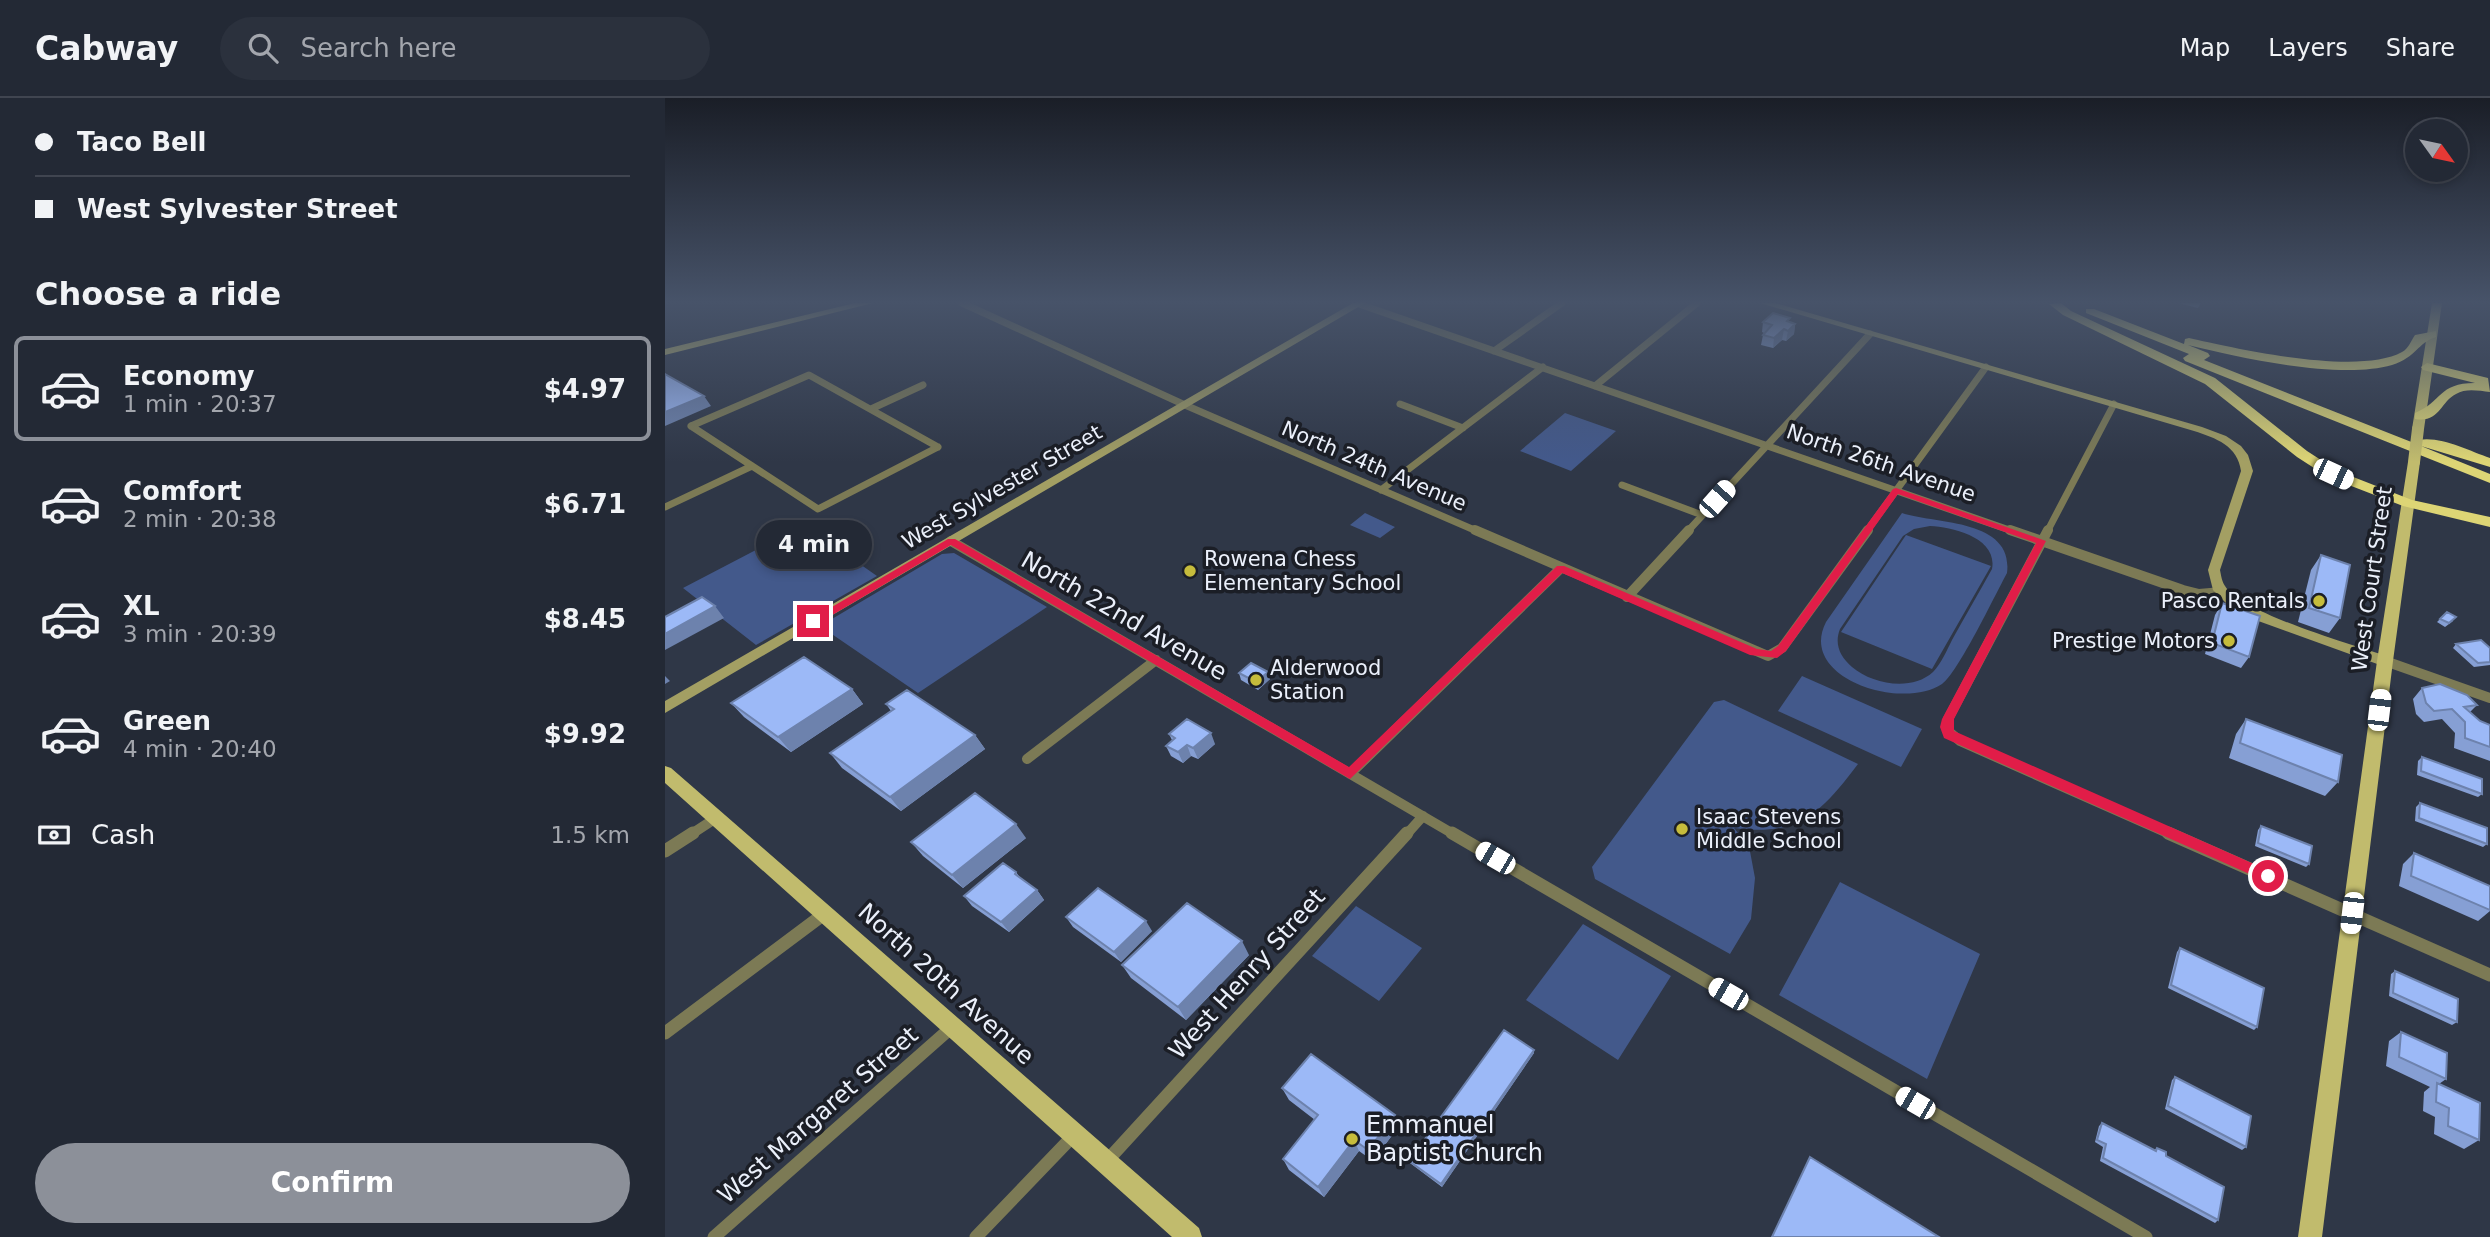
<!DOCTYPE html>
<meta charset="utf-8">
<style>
:root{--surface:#232935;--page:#2b313d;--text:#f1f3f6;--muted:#a3a6ad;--line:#404550;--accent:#8c9099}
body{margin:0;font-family:"DejaVu Sans",sans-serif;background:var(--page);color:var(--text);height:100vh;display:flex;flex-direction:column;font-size:26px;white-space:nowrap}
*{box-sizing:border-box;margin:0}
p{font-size:23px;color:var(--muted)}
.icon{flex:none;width:38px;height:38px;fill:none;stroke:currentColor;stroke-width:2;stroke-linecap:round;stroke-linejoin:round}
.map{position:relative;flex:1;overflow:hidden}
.details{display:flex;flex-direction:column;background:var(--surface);width:665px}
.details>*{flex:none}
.hud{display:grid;align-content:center;height:154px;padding:0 35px;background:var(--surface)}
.needle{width:46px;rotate:123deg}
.buttons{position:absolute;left:1740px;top:21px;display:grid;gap:14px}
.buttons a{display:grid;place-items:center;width:63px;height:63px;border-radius:50%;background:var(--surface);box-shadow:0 4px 10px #0003,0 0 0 2px var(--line);font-size:35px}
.end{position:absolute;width:32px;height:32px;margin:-16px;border:9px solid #e11d48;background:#fff;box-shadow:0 0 0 4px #fff}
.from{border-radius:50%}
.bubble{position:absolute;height:49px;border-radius:24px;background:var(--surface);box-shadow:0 4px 10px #0003,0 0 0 2px var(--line);font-size:23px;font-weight:800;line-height:49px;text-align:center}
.car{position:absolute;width:21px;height:42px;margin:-21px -10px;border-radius:9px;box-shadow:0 0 5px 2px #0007;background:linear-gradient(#fff 24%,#345 0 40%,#fff 0 76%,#345 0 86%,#fff 0)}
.hud b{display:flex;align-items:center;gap:24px;height:66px;font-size:26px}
.hud b+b{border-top:2px solid var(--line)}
.hud i{width:18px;height:18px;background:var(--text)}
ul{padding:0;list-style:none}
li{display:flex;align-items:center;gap:21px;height:105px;margin:0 14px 10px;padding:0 21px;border:4px solid transparent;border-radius:10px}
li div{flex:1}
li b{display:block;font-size:26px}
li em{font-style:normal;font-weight:800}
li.active{border-color:var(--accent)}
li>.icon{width:63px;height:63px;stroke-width:1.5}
h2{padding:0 35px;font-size:32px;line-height:84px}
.pay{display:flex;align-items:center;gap:18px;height:77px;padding:0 35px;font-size:26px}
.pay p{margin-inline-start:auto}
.action{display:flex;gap:14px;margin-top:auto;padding:14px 35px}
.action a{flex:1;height:80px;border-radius:42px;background:var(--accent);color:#fff;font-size:28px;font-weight:800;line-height:80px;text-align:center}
header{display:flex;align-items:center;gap:42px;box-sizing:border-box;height:98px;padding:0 35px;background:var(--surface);border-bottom:2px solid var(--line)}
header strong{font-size:33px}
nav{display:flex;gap:38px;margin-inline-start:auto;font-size:24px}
.search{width:490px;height:63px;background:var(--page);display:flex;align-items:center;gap:18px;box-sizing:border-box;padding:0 24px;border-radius:38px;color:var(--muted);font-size:26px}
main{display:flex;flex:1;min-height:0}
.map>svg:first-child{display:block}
</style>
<header>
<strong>Cabway</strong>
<div class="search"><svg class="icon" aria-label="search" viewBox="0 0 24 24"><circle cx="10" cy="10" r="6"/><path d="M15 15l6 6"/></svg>Search here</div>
<nav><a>Map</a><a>Layers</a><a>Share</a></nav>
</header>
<main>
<section class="details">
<div class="hud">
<b><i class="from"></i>Taco Bell</b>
<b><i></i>West Sylvester Street</b>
</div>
<h2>Choose a ride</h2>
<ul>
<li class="active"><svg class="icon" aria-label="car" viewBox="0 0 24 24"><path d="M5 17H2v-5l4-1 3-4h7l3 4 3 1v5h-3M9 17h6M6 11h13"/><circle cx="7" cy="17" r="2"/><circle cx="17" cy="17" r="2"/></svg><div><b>Economy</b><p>1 min · 20:37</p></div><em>$4.97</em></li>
<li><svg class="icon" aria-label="car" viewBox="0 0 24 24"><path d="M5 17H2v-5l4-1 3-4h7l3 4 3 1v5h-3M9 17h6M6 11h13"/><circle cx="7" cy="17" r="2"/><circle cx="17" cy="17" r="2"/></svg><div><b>Comfort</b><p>2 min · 20:38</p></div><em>$6.71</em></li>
<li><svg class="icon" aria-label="car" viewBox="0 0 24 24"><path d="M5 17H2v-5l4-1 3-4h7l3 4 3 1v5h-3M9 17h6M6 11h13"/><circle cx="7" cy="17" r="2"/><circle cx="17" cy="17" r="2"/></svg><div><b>XL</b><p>3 min · 20:39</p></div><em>$8.45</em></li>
<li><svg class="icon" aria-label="car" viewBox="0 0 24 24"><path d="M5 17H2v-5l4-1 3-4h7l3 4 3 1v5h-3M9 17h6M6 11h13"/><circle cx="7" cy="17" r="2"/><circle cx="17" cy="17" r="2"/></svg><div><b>Green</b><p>4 min · 20:40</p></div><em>$9.92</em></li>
</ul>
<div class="pay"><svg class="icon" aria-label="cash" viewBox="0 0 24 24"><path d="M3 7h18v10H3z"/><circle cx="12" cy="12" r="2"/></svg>Cash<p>1.5 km</p></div>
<div class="action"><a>Confirm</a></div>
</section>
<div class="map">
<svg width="1825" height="1139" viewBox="0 0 1825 1139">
<rect width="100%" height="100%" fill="#2f3747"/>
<!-- green -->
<path fill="#43598b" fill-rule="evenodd" d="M 900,315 L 951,333 L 906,373 L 855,353 Z
M 700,415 L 730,429 L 715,440 L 685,427 Z
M 1237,415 C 1268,426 1349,420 1342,475 C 1330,497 1293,575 1277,586 C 1237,613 1132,580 1161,524 ZM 1265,428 C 1288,429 1333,440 1327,471 C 1314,495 1300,518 1287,542 C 1282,552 1276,566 1268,574 C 1246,594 1207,586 1187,569 C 1175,559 1169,546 1175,531 L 1238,438 L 1249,431 Z
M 139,427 L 212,478 L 91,547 L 18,490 Z
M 1241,437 L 1326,468 L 1267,571 L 1176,534 Z
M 289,455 L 382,509 L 253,595 L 155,528 L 277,456 Z
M 1137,578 L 1257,631 L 1236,669 L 1113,613 Z
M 1059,602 L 1193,666 C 1156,715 1133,739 1069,730 L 1084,748 L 1090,780 L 1086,821 L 1065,856 L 930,781 L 927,769 L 1049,604 Z
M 1175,784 L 1315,856 L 1262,981 L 1114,897 Z
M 691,808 L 757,850 L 714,903 L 647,858 Z
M 918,826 L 1006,878 L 953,962 L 861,902 Z"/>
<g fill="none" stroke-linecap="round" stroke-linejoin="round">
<!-- street-far2 -->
<path stroke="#7c7a55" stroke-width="7" d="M 297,205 L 520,307 L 814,434
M 694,206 L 1350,434
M 829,253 L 897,205
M 930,288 L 1032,205
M 735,306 L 798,330
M 206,311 L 258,287
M 26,328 L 153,411 L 273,349
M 26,328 L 144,277 L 273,349
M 957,387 L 1037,417
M 716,392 L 878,269
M 0,409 L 87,368
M 1022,434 L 1205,236
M 1201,434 L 1321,269
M 1382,434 L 1449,306"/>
<!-- street-far1 -->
<path stroke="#7c7a55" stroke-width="10" d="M 810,432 L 1103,558 L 1117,550 L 1203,432
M 1345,432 L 1518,492 L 1534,496 L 1557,494
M 1383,432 L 1283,621 L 1282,632 L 1295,643 L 1507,737
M 286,443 L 790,737
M 962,499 L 1024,432
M 1720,563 L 1825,600
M 362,661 L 491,562
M 685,676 L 896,470
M 25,737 L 51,720
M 741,737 L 758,718"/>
<!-- street -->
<path stroke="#7c7a55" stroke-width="13" d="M 787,735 L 1481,1139
M 1503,735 L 1825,877
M 0,753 L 28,735
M 0,935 L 159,816
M 441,1064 L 742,735
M 49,1139 L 287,929
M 311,1139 L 409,1037"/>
<!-- secondary -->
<path fill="#a39f63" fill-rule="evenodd" d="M 688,205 L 700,205 L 0,615 L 0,603 Z
M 1095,205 L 1110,205 L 1537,329 L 1561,338 L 1576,348 L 1583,357 L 1588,373 L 1555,472 C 1556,477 1557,484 1560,488 C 1576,515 1691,548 1725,559 L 1727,563 L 1720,568 L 1715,567 L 1585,520 L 1563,507 L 1548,492 L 1543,472 L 1576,373 C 1573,348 1551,340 1529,333 Z"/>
<!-- primary -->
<path fill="#c1bb6d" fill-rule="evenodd" d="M 190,205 L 208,205 L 0,257 L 0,251 Z
M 1767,205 L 1777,205 L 1759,331 L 1753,335 L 1747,331 Z
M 1749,360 L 1755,364 L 1728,563 L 1657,1139 L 1633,1139 L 1712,563 L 1743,364 Z
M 0,668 L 6,670 L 534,1130 L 537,1139 L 507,1139 L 0,685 Z"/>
<!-- highway -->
<path fill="#ddd575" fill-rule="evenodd" d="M 1396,205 L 1406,213 L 1550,280 L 1642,353 L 1673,373 L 1747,402 L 1825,419 L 1825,429 L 1738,408 L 1663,379 L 1632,359 L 1540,286 L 1398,217 L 1384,206 Z
M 1421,211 L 1429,211 L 1519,246 L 1520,241 L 1524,240 C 1572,251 1694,278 1737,254 C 1743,251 1746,243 1750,237 L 1771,233 L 1771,239 C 1752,245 1752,259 1727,267 C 1675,282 1576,260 1523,247 L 1543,255 L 1545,258 L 1539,262 L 1754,347 L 1754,342 C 1776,338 1804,353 1825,360 L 1825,369 L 1756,348 L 1825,376 L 1825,385 L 1520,263 L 1518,260 L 1524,256 L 1421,215 Z
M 1762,265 L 1823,280 L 1825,294 C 1814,293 1801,290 1791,296 C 1775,304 1775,325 1750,321 L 1750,315 C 1777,304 1773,285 1810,285 L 1758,272 L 1756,269 Z"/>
<!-- primary-bridge -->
<path stroke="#c1bb6d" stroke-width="12" d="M 1749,364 L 1753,331"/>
</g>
<!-- wall -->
<path fill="#869fd4" d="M 1513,205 L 1536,205 L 1533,210 Z
M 1098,224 L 1125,224 L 1130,226 L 1129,236 L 1121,243 L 1117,242 L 1108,250 L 1096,247 L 1098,237 L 1099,235 L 1097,234 Z
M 1656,457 L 1675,520 L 1664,535 L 1633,524 L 1646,472 Z
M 1557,505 L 1584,559 L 1576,570 L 1540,556 L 1550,517 Z
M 1775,521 L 1788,523 L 1780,529 L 1772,524 Z
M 1791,546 L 1825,550 L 1825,567 L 1809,569 L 1788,550 Z
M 574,575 L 605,581 L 593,592 L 576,582 Z
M 1757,590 L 1812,607 L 1805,614 L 1815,623 L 1825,627 L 1825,663 L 1789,650 L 1790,635 L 1777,621 L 1759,624 L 1751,616 L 1748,601 Z
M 187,591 L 198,606 L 126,654 L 79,619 L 66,605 Z
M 221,606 L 310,637 L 320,651 L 236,713 L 177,670 L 165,655 L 226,613 Z
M 1581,621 L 1673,684 L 1660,698 L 1564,660 L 1571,636 Z
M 504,636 L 550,646 L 533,661 L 526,658 L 518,665 L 506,658 L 501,648 L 507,642 Z
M 1757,659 L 1817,696 L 1813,699 L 1752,677 L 1753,663 Z
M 1755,705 L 1822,746 L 1818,749 L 1750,723 L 1751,709 Z
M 1596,728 L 1644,766 L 1641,769 L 1590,748 L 1593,732 Z
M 361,740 L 298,790 L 258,758 L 246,744 Z
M 1749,755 L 1825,788 L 1825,813 L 1813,823 L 1734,788 L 1738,766 Z
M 351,774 L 356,781 L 372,792 L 379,802 L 344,834 L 307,808 L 299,798 Z
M 401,819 L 487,833 L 456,864 L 408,829 Z
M 1515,850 L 1592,929 L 1589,932 L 1503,890 L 1512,854 Z
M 584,857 L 521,922 L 466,880 L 457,867 Z
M 1730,873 L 1792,924 L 1787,927 L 1724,898 L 1726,876 Z
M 1736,934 L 1781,981 L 1774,986 L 1814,1042 L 1799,1051 L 1769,1036 L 1770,1019 L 1758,1013 L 1759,994 L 1765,989 L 1721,968 L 1724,943 Z
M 869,952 L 869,955 L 777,1089 L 745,1065 L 744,1063 Z
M 1510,979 L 1581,1049 L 1577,1052 L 1500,1011 L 1507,982 Z
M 617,990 L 730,1017 L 734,1028 L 708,1063 L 694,1053 L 659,1099 L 624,1072 L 618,1061 L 650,1022 L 624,1002 Z
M 1437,1025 L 1489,1052 L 1492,1050 L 1501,1058 L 1553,1122 L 1550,1125 L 1435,1063 L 1438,1049 L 1430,1044 L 1434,1028 Z"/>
<!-- shaded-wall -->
<path fill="#6d82ad" d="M 1130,226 L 1129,236 L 1121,243 L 1123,233 Z
M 1119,231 L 1117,242 L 1108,250 L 1109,240 Z
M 39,298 L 46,308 L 0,328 L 0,314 Z
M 50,508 L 59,520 L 0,552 L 0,536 Z
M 603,574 L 605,581 L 593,592 L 591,584 Z
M 0,578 L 5,583 L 0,586 Z
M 187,591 L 198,606 L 126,654 L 113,639 Z
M 546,635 L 550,646 L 533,661 L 528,650 Z
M 310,637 L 320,651 L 236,713 L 225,699 Z
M 522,647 L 526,658 L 518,665 L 513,654 Z
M 351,726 L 361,740 L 298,790 L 287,777 Z
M 372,792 L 379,802 L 344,834 L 336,824 Z
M 481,823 L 487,833 L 456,864 L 449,854 Z
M 577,843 L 584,857 L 521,922 L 513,909 Z
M 869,952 L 869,955 L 777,1089 L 776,1086 Z
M 730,1017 L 734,1028 L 708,1063 L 703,1052 Z
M 689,1042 L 694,1053 L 659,1099 L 653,1089 Z"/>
<!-- building -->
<path fill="#9cb9f7" stroke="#6d82ad" stroke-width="2" d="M 1108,215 L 1125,220 L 1122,223 L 1130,226 L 1123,233 L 1119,231 L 1109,240 L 1098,237 L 1107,227 L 1098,224 Z
M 0,276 L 39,298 L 0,314 Z
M 1656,457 L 1685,467 L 1675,520 L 1644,510 Z
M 37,499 L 50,508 L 0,536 L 0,519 Z
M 1557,505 L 1595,518 L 1584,559 L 1547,545 Z
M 1782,514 L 1791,519 L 1784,525 L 1775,521 Z
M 1816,542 L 1825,550 L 1825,564 L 1813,565 L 1791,546 Z
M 139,559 L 187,591 L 113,639 L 66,605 Z
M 586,565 L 603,574 L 591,584 L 574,575 Z
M 1775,586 L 1802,597 L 1812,607 L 1799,609 L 1815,623 L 1825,627 L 1825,649 L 1800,640 L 1800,624 L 1787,611 L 1769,613 L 1761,605 L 1757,590 Z
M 242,592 L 310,637 L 225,699 L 165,655 L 229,611 L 221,606 Z
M 522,621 L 546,635 L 528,650 L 522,647 L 513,654 L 501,648 L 510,640 L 504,636 Z
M 1581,621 L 1677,657 L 1673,684 L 1575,645 Z
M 1757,659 L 1817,681 L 1817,696 L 1756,673 Z
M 310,695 L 351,726 L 287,777 L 246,744 Z
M 1755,705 L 1822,730 L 1822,746 L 1754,720 Z
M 1596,728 L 1647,748 L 1644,766 L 1593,745 Z
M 1749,755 L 1825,788 L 1825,812 L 1746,778 Z
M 338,765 L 351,774 L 350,776 L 372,792 L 336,824 L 299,798 Z
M 433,790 L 481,823 L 449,854 L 401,819 Z
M 522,805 L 577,843 L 513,909 L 457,867 Z
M 1515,850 L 1599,890 L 1592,929 L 1506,887 Z
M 1730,873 L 1793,901 L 1792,924 L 1728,895 Z
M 839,932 L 869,952 L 776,1086 L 744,1063 Z
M 1736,934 L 1782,955 L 1781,981 L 1734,959 Z
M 646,956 L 730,1017 L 703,1052 L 689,1042 L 653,1089 L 618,1061 L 653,1017 L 617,990 Z
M 1510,979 L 1586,1018 L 1581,1049 L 1503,1008 Z
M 1772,985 L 1815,1005 L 1814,1042 L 1783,1028 L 1784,1010 L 1771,1004 Z
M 1437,1025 L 1491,1053 L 1492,1050 L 1501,1054 L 1501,1058 L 1559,1089 L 1553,1122 L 1438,1060 L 1441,1046 L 1432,1042 Z
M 1145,1059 L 1274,1139 L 1107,1139 Z"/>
<!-- sky -->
<linearGradient id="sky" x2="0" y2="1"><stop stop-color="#1a1e27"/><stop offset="0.56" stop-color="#475369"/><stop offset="1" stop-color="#475369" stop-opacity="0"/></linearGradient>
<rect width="1825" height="364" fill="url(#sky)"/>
<!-- route -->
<path fill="#e11d48" d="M 1231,390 L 1381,443 L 1289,621 L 1289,633 L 1607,774 L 1607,782 L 1598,782 L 1279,640 L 1275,629 L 1277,621 L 1371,445 L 1233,396 L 1121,553 L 1112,560 L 1085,557 L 897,475 L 685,681 L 286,447 L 152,526 L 148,527 L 143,523 L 283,441 L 290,441 L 684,669 L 892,468 L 899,468 L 1092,551 L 1106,553 L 1113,548 L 1228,391 Z"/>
<!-- markers -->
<g fill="#c6bc3c" stroke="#1b1e26" stroke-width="2.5">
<circle cx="525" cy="473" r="7"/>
<circle cx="1654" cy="503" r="7"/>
<circle cx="1564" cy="543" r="7"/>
<circle cx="591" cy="582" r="7"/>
<circle cx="1017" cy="731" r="7"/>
<circle cx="687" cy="1041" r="7"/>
</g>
<g text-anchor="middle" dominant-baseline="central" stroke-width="7" stroke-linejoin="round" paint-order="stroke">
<!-- street labels -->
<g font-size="21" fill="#ebf0fb" stroke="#1b1e26">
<text transform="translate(1216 365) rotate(19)">North 26th Avenue</text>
<text transform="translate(709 368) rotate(23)">North 24th Avenue</text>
<text transform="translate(337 389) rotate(-30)">West Sylvester Street</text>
<text transform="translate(1707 481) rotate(-82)">West Court Street</text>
</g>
<!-- poi labels -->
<g font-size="21" fill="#ebf0fb" stroke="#1b1e26" text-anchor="start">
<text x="539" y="461">Rowena Chess<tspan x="539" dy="24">Elementary School</tspan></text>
<text x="1640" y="503" text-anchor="end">Pasco Rentals</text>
<text x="1550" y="543" text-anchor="end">Prestige Motors</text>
<text x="605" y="570">Alderwood<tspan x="605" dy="24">Station</tspan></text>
<text x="1031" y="719">Isaac Stevens<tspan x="1031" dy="24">Middle School</tspan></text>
</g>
<!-- near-street labels -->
<g font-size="24" fill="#ebf0fb" stroke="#1b1e26">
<text transform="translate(459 518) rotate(30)">North 22nd Avenue</text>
<text transform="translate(582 876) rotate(-48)">West Henry Street</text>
<text transform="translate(281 886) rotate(42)">North 20th Avenue</text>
<text transform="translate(153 1017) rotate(-41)">West Margaret Street</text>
</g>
<!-- near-poi labels -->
<g font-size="24" fill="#ebf0fb" stroke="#1b1e26" text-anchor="start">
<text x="701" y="1027">Emmanuel<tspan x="701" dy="28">Baptist Church</tspan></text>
</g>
</g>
</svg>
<div class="buttons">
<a><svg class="needle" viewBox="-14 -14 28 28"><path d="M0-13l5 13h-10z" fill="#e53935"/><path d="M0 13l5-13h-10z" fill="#a3a6ad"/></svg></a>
</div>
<i class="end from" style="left:1603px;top:778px"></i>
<i class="end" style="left:148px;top:523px"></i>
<div class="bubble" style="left:91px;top:422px;width:116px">4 min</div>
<i class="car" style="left:1668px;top:376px;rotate:115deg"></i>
<i class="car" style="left:1052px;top:401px;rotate:42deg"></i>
<i class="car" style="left:1714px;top:612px;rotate:7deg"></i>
<i class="car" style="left:830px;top:760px;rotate:300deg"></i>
<i class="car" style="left:1687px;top:815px;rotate:187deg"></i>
<i class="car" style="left:1063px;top:896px;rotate:300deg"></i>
<i class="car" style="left:1250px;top:1005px;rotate:300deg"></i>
</div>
</main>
